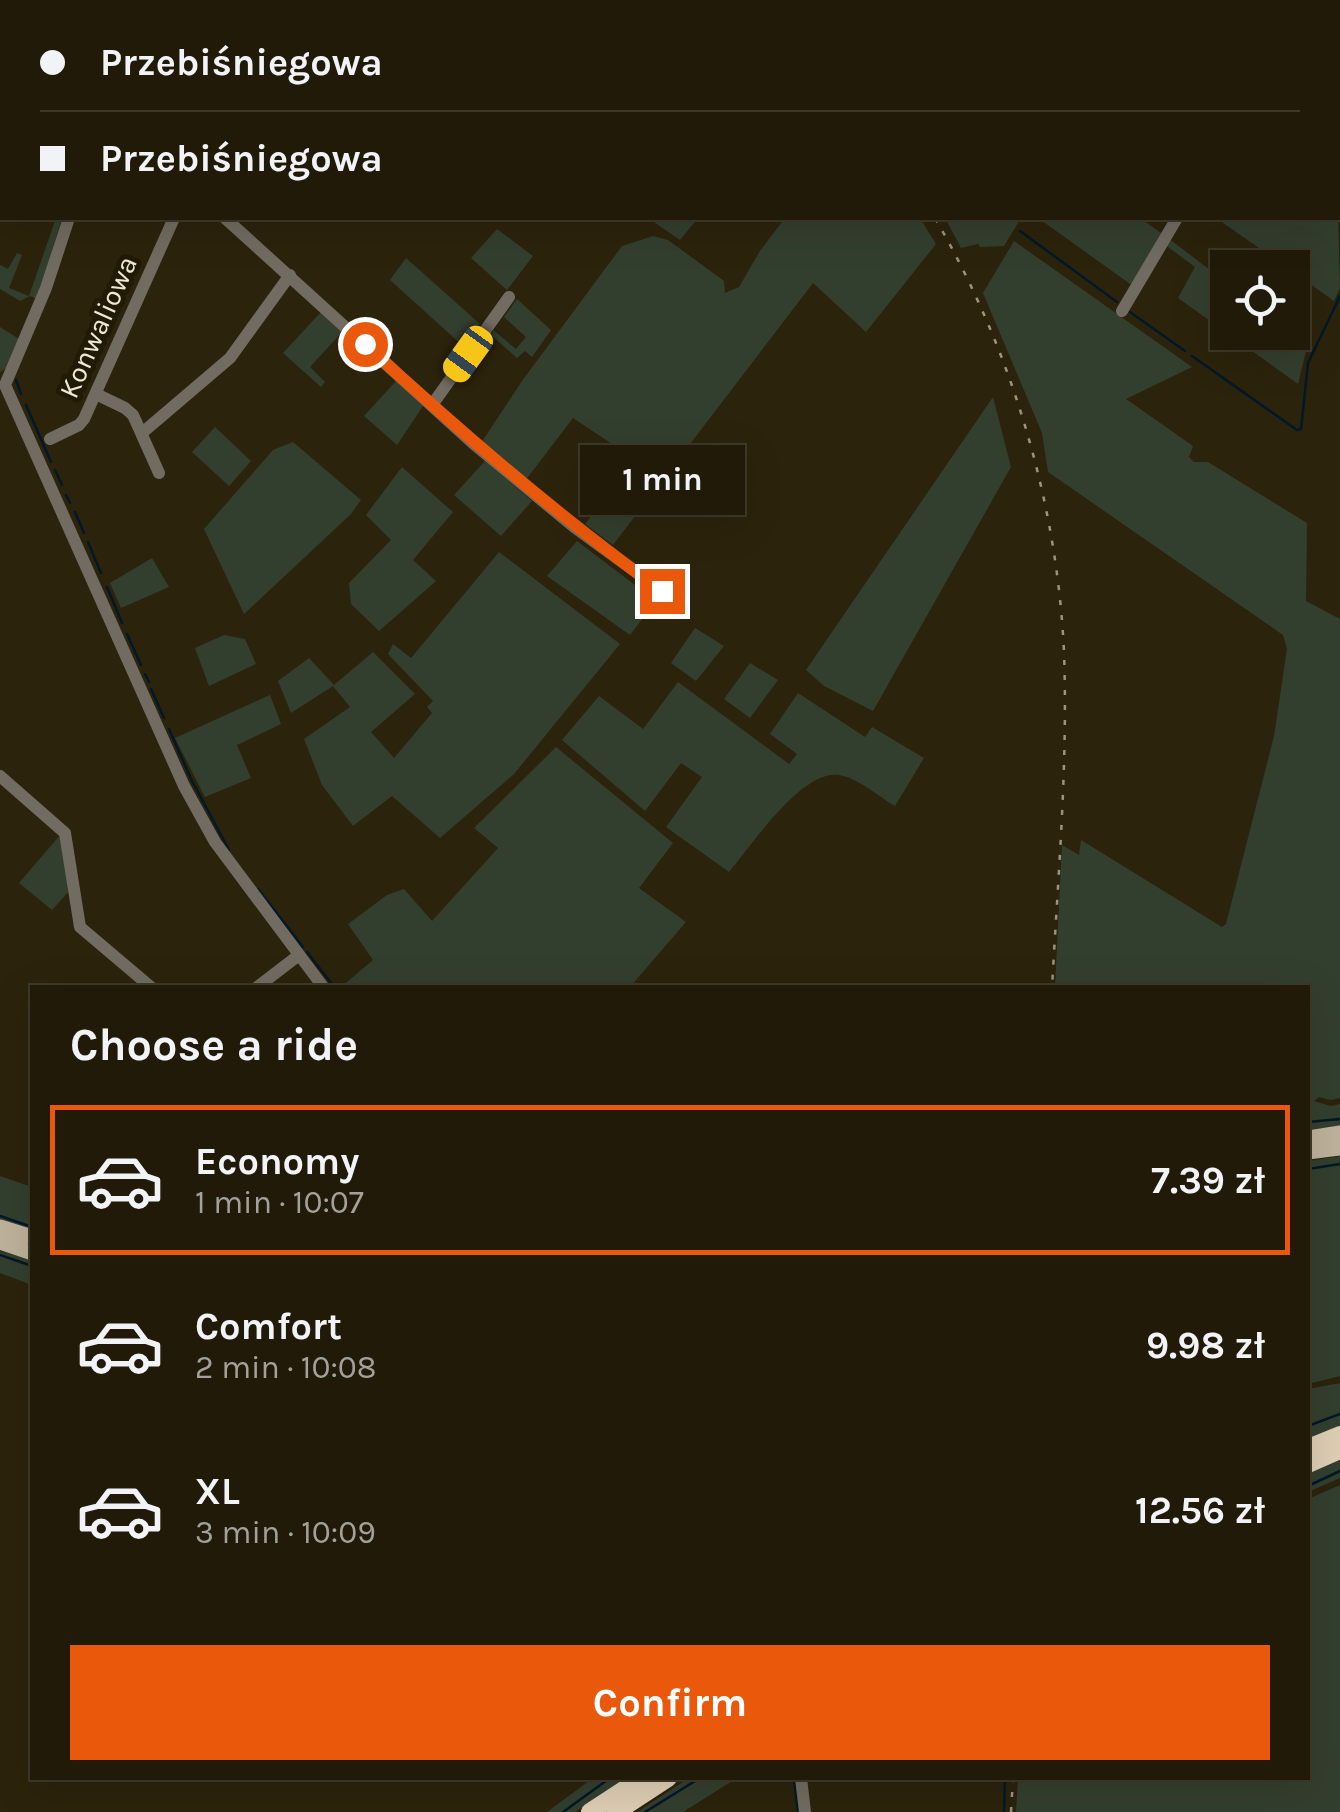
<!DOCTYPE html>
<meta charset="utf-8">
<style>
:root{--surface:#211a09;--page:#292312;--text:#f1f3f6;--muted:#a2a19c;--line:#3e382a;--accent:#ea580c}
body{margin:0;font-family:Karla,sans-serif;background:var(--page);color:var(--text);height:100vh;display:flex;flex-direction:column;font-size:38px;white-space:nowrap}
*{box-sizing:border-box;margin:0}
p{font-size:32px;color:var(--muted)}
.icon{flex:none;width:55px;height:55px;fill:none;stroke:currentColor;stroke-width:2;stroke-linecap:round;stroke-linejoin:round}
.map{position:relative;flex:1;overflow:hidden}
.side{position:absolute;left:30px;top:985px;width:1280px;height:795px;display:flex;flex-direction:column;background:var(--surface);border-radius:0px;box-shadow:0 10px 40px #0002,0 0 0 2px var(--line)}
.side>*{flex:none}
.guide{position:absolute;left:0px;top:0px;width:1340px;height:220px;box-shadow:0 10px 40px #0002,0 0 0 2px var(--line);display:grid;align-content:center;height:220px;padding:0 40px;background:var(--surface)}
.controls{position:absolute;left:1210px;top:250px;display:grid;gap:20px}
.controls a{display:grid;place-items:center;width:100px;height:100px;border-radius:0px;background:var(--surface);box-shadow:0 10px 40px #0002,0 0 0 2px var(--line);font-size:50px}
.end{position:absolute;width:45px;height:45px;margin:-22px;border:12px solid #ea580c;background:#fff;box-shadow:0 0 0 5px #fff}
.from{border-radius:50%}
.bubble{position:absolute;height:70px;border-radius:0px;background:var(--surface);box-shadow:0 10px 40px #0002,0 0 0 2px var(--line);font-size:32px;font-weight:700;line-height:70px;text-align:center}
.car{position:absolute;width:30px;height:60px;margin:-30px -15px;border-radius:12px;box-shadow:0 0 8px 2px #0007;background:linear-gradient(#f5c518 24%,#345 0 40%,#f5c518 0 76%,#345 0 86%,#f5c518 0)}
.guide b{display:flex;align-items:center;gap:35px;height:95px;font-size:38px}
.guide b+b{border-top:2px solid var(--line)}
.guide i{width:25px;height:25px;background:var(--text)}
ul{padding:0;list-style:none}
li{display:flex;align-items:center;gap:30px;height:150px;margin:0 20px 15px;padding:0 20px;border:5px solid transparent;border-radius:0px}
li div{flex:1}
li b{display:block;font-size:38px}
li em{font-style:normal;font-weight:700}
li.selected{border-color:var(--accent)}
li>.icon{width:90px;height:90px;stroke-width:1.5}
h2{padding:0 40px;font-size:45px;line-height:120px}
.button{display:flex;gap:20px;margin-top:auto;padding:20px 40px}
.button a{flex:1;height:115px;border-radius:0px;background:var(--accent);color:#fff;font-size:40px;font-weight:700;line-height:115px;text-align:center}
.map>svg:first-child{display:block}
</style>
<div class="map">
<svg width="1340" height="1812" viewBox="0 0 1340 1812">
<rect width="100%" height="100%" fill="#2c230c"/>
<!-- green -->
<path fill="#333f2e" d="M 1338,213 L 1340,288 L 1334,301 L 1293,272 L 1292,268 L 1286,267 L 1216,218 L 1338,218 Z
M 56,218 L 62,218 L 37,299 L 30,296 L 20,301 L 0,289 L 0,265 L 8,269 L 17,253 L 22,255 L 9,288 L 29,296 Z
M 648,218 L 698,218 L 680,240 Z
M 785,218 L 920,218 L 936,244 L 866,332 L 813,283 L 613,545 L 585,524 L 612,490 L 591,473 L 612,444 L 573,418 L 525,481 L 481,443 L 522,381 L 622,246 L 653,236 L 668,240 L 724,281 L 725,293 L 739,287 L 760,251 Z
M 945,218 L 1021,218 L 1004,246 L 980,247 L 978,244 L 961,248 Z
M 1038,218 L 1140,218 L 1164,235 L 1133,286 Z
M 497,229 L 533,256 L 507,290 L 471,258 Z
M 1168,238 L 1227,283 L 1228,332 L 1293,331 L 1308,343 L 1298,384 L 1178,298 L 1195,267 L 1164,244 Z
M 1014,241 L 1192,367 L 1126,399 L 1193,446 L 1189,457 L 1194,462 L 1208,462 L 1307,523 L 1306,601 L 1340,619 L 1340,1098 L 1331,1100 L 1319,1097 L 1314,1101 L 1331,1106 L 1340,1104 L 1340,1126 L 1308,1130 L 1308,988 L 1055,987 L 1062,845 L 1079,855 L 1081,840 L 1222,927 L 1226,924 L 1274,736 L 1287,649 L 1283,635 L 1048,472 L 1042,433 L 983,293 Z
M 406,258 L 480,324 L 463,346 L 390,280 Z
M 517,299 L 551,330 L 532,357 L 525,351 L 517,358 L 492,336 L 493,330 L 516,349 L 526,337 L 504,317 Z
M 321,312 L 343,331 L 310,367 L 325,382 L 321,387 L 283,353 Z
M 0,327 L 19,339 L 6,368 L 0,372 Z
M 396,381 L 423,406 L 397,445 L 364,416 Z
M 993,397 L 1011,467 L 873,711 L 824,686 L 806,670 Z
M 215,427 L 251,461 L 229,486 L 192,452 Z
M 293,442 L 361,500 L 351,514 L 244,614 L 204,529 L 273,450 Z
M 485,461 L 532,501 L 501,536 L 454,495 Z
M 402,467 L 453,512 L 413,560 L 436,581 L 379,631 L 351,604 L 349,583 L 391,540 L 366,515 Z
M 577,541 L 656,601 L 630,635 L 547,576 Z
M 499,552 L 620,644 L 514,774 L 440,838 L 392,796 L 353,826 L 322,785 L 304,739 L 350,707 L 333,686 L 291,713 L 278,681 L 309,658 L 334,685 L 373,652 L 415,694 L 371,732 L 394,758 L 432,713 L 427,707 L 433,701 L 388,654 L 393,644 L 411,658 Z
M 152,558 L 169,587 L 121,608 L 110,583 Z
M 695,628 L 724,646 L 696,681 L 671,663 Z
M 224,635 L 245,639 L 256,664 L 209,686 L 195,648 Z
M 750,663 L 778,680 L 750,718 L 724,699 Z
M 678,682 L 789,764 L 797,754 L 770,734 L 798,693 L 865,737 L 872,727 L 924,758 L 895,806 C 878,796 858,778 839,775 C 802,769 752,845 729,872 L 666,827 L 702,777 L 681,763 L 645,811 L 562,740 L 599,696 L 643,729 Z
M 270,695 L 281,724 L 237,745 L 251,778 L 205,797 L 175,738 Z
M 556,747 L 673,843 L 639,888 L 686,922 L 630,987 L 341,987 L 373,960 L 348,924 L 387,895 L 404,889 L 432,921 L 498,848 L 474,828 Z
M 61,834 L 70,890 L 52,910 L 19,883 Z
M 1340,1156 L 1340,1376 L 1308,1384 L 1308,1161 Z
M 0,1176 L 32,1187 L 32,1230 L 0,1219 Z
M 0,1251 L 32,1260 L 32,1285 L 0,1273 Z
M 1340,1383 L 1340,1426 L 1308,1439 L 1308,1389 Z
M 1340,1460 L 1340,1478 L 1308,1492 L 1308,1473 Z
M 1340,1485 L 1340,1812 L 1016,1812 L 1018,1778 L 1308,1778 L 1308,1499 Z
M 593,1778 L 626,1778 L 575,1812 L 547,1812 Z
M 689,1778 L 737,1778 L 683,1812 L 637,1812 Z"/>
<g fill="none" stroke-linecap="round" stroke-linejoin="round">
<!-- stream -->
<path stroke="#001928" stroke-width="2.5" d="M 1020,231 L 1117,302
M 1130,312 L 1185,351
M 1192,356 L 1297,430 L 1301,429 L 1308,363 L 1340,296
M 16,380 L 21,394
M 26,405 L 51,462
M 55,470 L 62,485
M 66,495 L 70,503
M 75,512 L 84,533
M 88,542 L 101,573
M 107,587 L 122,623
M 127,634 L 141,665
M 145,674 L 149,682
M 151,689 L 164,718
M 169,729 L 191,779 L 229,850
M 258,889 L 303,947
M 307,952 L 335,988
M 1308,1122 L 1340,1119
M 1308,1169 L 1340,1164
M 0,1216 L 32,1227
M 0,1255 L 32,1266
M 1308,1426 L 1340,1414
M 1308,1486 L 1340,1471
M 794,1778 L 798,1812
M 563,1812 L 610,1778
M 645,1812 L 700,1778
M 1004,1812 L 1005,1778"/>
<!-- minor -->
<path stroke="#716b61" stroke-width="12" d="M 563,0 L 566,2
M 708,0 L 711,2
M 923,0 L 926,2
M 1282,0 L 1288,2
M 114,2 L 114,0
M 635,2 L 637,0
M 1153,2 L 1155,0
M 1297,2 L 1298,0
M 225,218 L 475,445 L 574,527 L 662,591
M 1122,311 L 1177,218
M 5,385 L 184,786 L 215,842 L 324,988
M 5,385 L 46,288 L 69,218
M 96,394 L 125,408 L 133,415 L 159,473
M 432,405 L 509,297
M 142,433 L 230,358 L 290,275
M 50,439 L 79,425 L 84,419 L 174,218
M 0,776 L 65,833 L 80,927 L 152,988
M 256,988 L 299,955
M 801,1778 L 805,1812"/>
<!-- major -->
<path stroke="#bfb29c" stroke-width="15" d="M 1308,1138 L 1340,1133
M 1308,1152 L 1340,1148
M 0,1227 L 32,1237
M 0,1242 L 32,1253"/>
<!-- highway -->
<path stroke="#deceb4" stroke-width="18" d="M 1308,1448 L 1340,1435
M 1308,1464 L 1340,1450
M 590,1812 L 642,1778
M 616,1812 L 668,1778"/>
<!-- rail -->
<path stroke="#9a9482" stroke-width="2.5" stroke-dasharray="5 10" stroke-linecap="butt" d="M 773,0 L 775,2
M 935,218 C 1011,349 1057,500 1064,652 C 1068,764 1058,876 1052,988
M 1011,1812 L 1013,1778"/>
</g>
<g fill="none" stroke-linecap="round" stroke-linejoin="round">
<!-- route -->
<path stroke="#ea580c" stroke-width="12" d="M 365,344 C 460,432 557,515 662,591"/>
</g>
<g text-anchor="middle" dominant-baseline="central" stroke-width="10" stroke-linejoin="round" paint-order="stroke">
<!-- street labels -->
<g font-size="28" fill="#ede8da" stroke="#221a04">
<text transform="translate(98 327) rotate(-66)">Konwaliowa</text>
</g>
</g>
</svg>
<div class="controls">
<a><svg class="icon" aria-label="locate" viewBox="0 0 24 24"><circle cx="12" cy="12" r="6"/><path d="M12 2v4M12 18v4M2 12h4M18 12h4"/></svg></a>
</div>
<i class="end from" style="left:365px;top:344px"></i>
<i class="end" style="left:662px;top:591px"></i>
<div class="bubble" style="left:580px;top:445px;width:165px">1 min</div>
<i class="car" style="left:468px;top:354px;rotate:216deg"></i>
<div class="guide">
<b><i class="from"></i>Przebiśniegowa</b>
<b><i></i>Przebiśniegowa</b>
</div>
<section class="side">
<h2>Choose a ride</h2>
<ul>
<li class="selected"><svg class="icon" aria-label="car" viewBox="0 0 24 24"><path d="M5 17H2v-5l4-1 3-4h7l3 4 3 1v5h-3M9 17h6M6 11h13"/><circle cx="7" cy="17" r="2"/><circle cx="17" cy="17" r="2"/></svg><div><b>Economy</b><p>1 min · 10:07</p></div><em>7.39 zł</em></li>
<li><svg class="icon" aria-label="car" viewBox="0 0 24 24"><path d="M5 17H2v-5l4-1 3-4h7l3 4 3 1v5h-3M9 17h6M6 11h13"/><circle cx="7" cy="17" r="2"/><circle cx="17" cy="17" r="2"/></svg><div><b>Comfort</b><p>2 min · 10:08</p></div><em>9.98 zł</em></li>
<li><svg class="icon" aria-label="car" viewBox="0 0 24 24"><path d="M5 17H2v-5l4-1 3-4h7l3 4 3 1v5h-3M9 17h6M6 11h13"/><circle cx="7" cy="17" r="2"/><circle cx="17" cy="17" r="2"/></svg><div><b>XL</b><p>3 min · 10:09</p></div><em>12.56 zł</em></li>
</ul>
<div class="button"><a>Confirm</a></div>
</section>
</div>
